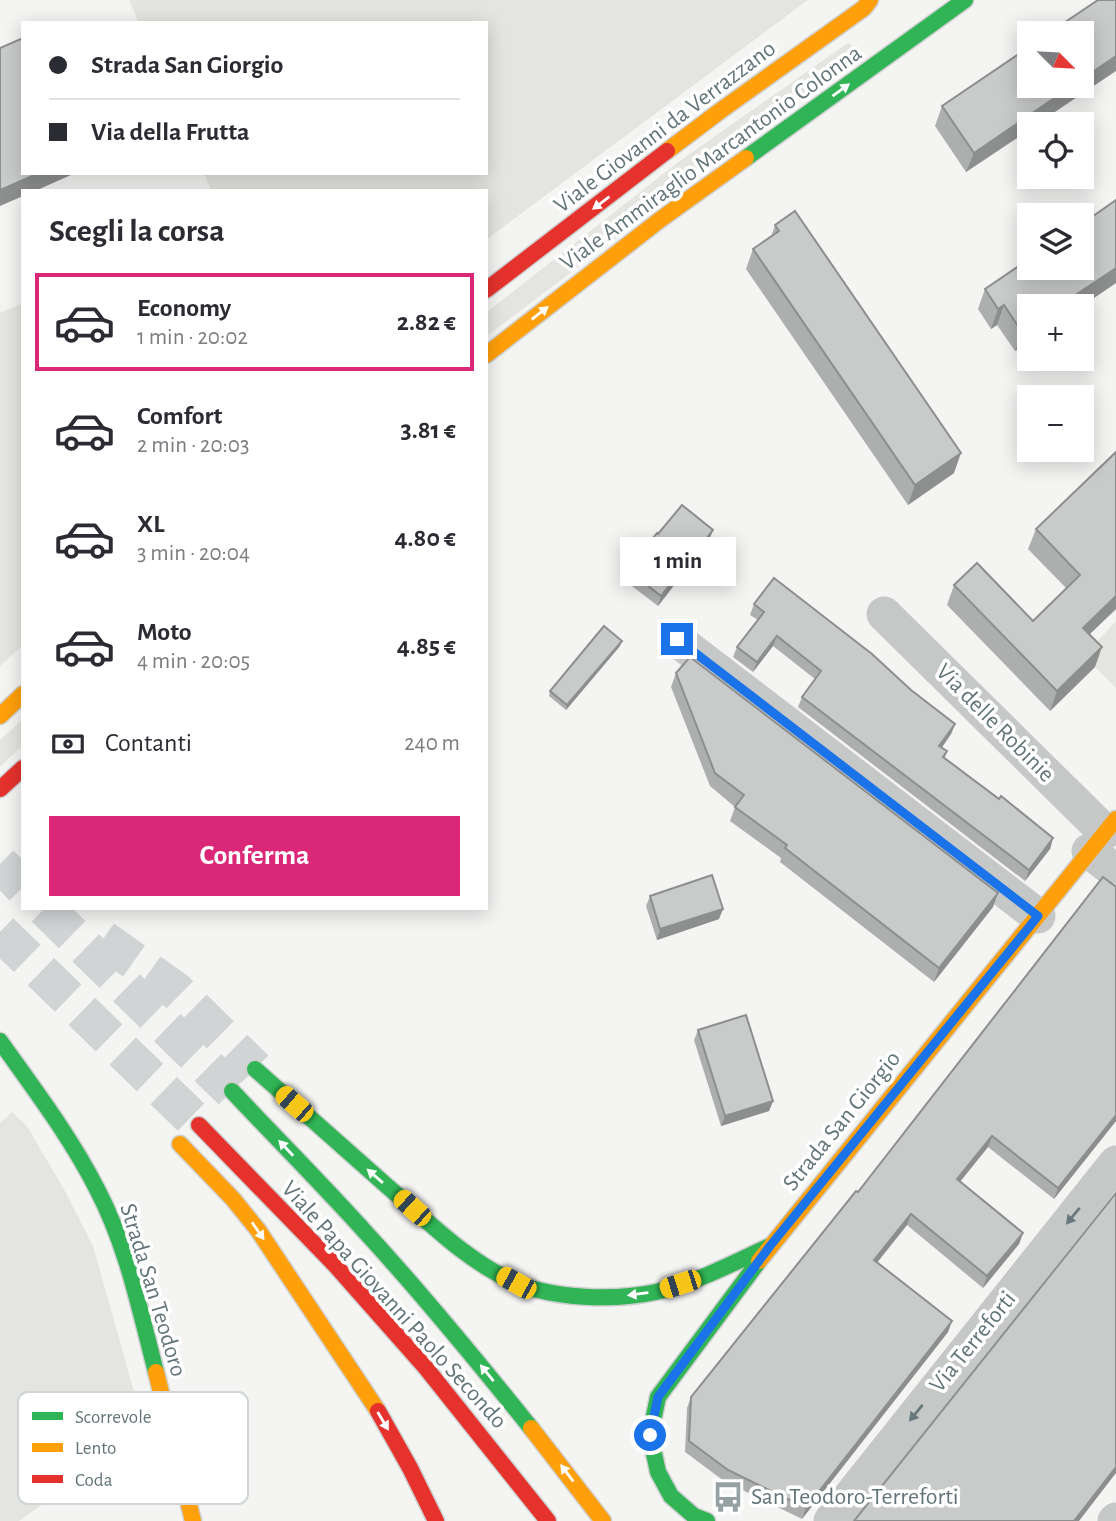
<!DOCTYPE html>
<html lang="it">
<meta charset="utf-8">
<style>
:root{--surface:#fff;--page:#f7f7f7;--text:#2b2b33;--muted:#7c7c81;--line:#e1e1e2;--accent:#db2777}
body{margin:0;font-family:"Alegreya Sans",sans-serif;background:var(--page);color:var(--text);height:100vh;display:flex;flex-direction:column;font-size:26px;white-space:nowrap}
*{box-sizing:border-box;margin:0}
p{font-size:23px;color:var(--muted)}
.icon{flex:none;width:38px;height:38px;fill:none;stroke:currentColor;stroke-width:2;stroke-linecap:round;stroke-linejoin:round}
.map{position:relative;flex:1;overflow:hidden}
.panel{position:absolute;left:21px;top:189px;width:467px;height:721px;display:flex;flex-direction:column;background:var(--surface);border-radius:0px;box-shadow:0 4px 18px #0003}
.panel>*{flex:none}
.hud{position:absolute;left:21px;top:21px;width:467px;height:154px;border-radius:0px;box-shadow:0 4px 18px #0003;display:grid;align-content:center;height:154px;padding:0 28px;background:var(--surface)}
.needle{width:46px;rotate:114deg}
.fabs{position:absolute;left:1017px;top:21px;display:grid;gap:14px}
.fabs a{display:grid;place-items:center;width:77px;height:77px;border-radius:0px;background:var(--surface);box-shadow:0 4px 18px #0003;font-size:35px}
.end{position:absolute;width:32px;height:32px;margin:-16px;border:9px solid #1a73e8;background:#fff;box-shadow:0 0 0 4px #fff}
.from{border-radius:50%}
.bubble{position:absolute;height:49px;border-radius:0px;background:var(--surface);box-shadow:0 4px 18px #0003;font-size:23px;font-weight:700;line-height:49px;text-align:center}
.car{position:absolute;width:21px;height:42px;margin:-21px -10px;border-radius:9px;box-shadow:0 0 5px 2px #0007;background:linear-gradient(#f5c518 24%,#345 0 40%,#f5c518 0 76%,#345 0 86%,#f5c518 0)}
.hud b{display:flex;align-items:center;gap:24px;height:66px;font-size:26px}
.hud b+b{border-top:2px solid var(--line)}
.hud i{width:18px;height:18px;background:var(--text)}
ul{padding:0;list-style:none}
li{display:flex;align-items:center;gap:21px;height:98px;margin:0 14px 10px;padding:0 14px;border:4px solid transparent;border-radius:0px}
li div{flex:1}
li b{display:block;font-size:26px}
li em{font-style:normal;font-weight:700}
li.on{border-color:var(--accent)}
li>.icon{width:63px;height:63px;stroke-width:1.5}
h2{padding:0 28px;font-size:32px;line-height:84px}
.pay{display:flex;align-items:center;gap:18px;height:77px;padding:0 28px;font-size:26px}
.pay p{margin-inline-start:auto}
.action{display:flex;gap:14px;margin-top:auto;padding:14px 28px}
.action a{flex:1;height:80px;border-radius:0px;background:var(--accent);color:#fff;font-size:28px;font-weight:700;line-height:80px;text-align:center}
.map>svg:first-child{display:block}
</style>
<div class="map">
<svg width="1116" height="1521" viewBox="0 0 1116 1521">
<rect width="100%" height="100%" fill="#f4f4f3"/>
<!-- green -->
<path fill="#e4e5e0" d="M 129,0 L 808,0 L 487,239 L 486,191 L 211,191 L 204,173 L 486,173 L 486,23 L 139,23 Z
M 848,43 L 855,48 L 855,55 L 850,61 L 487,336 L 487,312 L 681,160 Z
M 23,303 L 23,645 L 0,666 L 0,313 Z
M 1116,621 L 1116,688 L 1084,656 Z
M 23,719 L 23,745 L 0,767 L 0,740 Z
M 12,1112 L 27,1126 L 66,1193 L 93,1246 L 164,1498 L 72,1483 L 19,1521 L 0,1521 L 0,1123 Z"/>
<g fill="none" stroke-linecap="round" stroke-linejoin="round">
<!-- primary-tunnel -->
<path stroke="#d0d4d5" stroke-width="38" stroke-dasharray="38 19" stroke-linecap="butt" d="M 0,864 L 23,887
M 45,908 L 232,1091
M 0,932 L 199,1125
M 103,939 L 175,990 L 255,1069"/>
<defs>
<path id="fast" d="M 746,158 L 965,0
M 0,1041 C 34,1089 70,1136 97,1189 C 127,1246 140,1311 156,1372
M 255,1069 C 299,1108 343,1147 387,1186 C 427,1220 465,1260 514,1282 C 554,1299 614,1301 656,1292 C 696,1283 733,1263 770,1246
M 232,1091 C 277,1139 324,1186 368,1235 C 425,1297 478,1362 531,1428
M 707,1521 L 694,1516 L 671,1496 L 658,1472 L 650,1435 L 658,1397 L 759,1261"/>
<path id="slow" d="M 667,151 L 720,111 L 864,8 L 870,0
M 486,355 L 661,219 L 746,158
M 0,716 L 23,694
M 180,1144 L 233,1199 L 258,1230 L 378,1411
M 759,1261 L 1116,819
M 156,1372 L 193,1521
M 531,1428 L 603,1521"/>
<path id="jam" d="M 486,290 L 667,151
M 0,789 L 23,768
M 199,1125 L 335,1265 L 426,1368 L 548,1521
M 378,1411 L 410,1468 L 436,1521"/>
</defs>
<!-- fast casing -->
<use href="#fast" stroke="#ced0d0" stroke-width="19"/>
<!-- slow casing -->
<use href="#slow" stroke="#ced0d0" stroke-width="19"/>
<!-- jam casing -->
<use href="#jam" stroke="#ced0d0" stroke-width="19"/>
<!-- street -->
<path stroke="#c6c8c8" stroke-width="35" d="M 884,614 L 1105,832
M 676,639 L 1038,916
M 1089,851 L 1116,872
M 831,1521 L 1116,1163
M 1115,1521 L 1116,1520"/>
<!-- fast -->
<use href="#fast" stroke="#30b455" stroke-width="16"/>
<!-- slow -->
<use href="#slow" stroke="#ff9f0a" stroke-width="16"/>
<!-- jam -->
<use href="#jam" stroke="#e5322d" stroke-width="16"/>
</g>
<!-- wall -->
<path fill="#adafaf" d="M 942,106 L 1029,124 L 1029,130 L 966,172 L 935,126 Z
M 1116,200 L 1116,283 L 1015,351 L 997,325 L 991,329 L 978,309 L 985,289 Z
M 775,225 L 954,473 L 908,505 L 746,269 L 753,249 L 771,237 Z
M 1116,452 L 1116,609 L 1090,634 L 1095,667 L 1050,711 L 947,605 L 954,585 L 1033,621 L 1067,589 L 1028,549 L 1036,529 Z
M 713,530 L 709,540 L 658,606 L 624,580 L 628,570 L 658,534 Z
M 754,604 L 911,690 L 955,724 L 951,734 L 942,747 L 947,751 L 945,758 L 1053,838 L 1050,849 L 1025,881 L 798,707 L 802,697 L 815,679 L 773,646 L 753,672 L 733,657 L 737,647 L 758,620 L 750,615 Z
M 620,646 L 566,710 L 549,696 L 550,691 Z
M 676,673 L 993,907 L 934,982 L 780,862 L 781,858 L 730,821 L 735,807 L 710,786 L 671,687 Z
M 1103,877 L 1116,1121 L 1054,1199 L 988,1147 L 960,1182 L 1023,1233 L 1019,1244 L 983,1288 L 907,1225 L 877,1263 L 952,1321 L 948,1332 L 802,1519 L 724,1481 L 685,1452 L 687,1408 L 691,1397 L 858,1192 Z
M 650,896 L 719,919 L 657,940 L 646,906 Z
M 698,1030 L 773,1101 L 769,1111 L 721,1126 L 694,1040 Z"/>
<!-- shaded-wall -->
<path fill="#8d8e8e" d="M 1116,56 L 1116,71 L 1037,124 L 1029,124 L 1029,130 L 966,172 L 974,153 L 1072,86 L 1082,86 L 1082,79 Z
M 39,173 L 71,173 L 71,175 L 35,191 L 23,191 L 23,196 L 0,206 L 0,190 Z
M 1116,268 L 1116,283 L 1082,306 L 1059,306 Z
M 1004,305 L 997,325 L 991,329 L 998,309 Z
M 1029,327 L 1029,342 L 1015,351 L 1022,332 Z
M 961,453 L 954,473 L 908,505 L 915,485 Z
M 713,530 L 709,540 L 658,606 L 661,596 Z
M 1116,596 L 1116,609 L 1076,647 L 1083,628 Z
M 777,636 L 773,646 L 753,672 L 757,662 Z
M 622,641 L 620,646 L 566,710 L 567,705 Z
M 1102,647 L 1095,667 L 1050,711 L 1057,691 Z
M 955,724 L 951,734 L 936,756 L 939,746 Z
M 1053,838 L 1050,849 L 1025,881 L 1029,870 Z
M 998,893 L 993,907 L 934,982 L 939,968 Z
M 723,909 L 719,919 L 657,940 L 660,929 Z
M 773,1101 L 769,1111 L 721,1126 L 725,1116 Z
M 1116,1115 L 1116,1121 L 1054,1199 L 1058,1188 Z
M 992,1136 L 988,1147 L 953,1190 L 957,1179 Z
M 911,1214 L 907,1225 L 870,1271 L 874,1260 Z
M 1023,1233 L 1019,1244 L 983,1288 L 987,1276 Z
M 952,1321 L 948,1332 L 802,1519 L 806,1508 Z
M 1116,1467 L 1116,1473 L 1079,1521 L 1074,1521 Z"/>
<!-- building -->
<path fill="#c9cbcb" stroke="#8d8e8e" stroke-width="2" d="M 1098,0 L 1116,0 L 1116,56 L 1082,79 L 1082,33 L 1049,33 Z
M 23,38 L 23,173 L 39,173 L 0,190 L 0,48 Z
M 1029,47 L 1029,86 L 1072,86 L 974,153 L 942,106 Z
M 1116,200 L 1116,268 L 1059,306 L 1029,306 L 1029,327 L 1022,332 L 1004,305 L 998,309 L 985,289 L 1029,259 L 1029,268 L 1082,268 L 1082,224 Z
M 795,211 L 961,453 L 915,485 L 753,249 L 779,231 L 775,225 Z
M 1116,452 L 1116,596 L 1083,628 L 1102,647 L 1057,691 L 954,585 L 977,563 L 1033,621 L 1080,575 L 1036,529 Z
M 682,505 L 713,530 L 661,596 L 628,570 L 657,533 L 658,534 Z
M 774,578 L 872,654 L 911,690 L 955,724 L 939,746 L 947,751 L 943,757 L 999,799 L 1001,796 L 1053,838 L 1029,870 L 802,697 L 821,671 L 777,636 L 757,662 L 737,647 L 764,612 L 754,604 Z
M 604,626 L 622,641 L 567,705 L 550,691 Z
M 690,657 L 998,893 L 939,968 L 785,848 L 787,845 L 735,807 L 744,795 L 715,773 L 676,673 Z
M 712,875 L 723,909 L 660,929 L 650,896 Z
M 1103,877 L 1116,887 L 1116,1115 L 1058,1188 L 992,1136 L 957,1179 L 1023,1233 L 987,1276 L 911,1214 L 874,1260 L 952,1321 L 806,1508 L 728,1470 L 689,1441 L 691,1397 L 856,1191 L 858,1192 Z
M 746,1015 L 773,1101 L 725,1116 L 698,1030 Z
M 1116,1193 L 1116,1467 L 1074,1521 L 854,1521 Z"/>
<!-- one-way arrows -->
<defs><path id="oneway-solid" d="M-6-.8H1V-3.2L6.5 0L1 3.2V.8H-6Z" transform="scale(1.75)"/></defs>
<g fill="#fff">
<use href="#oneway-solid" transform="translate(841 90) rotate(-36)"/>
<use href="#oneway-solid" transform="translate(601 203) rotate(143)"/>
<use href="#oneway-solid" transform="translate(540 313) rotate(-38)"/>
<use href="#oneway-solid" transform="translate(286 1148) rotate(-133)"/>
<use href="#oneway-solid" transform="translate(375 1176) rotate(-139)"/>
<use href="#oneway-solid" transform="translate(258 1231) rotate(55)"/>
<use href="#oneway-solid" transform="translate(638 1294) rotate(173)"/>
<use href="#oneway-solid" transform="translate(487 1373) rotate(-129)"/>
<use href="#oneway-solid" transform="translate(383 1421) rotate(59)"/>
<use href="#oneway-solid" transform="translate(567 1473) rotate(-127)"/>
</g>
<g fill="#68797e">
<use href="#oneway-solid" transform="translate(1073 1216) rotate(129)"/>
<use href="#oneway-solid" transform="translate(916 1413) rotate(129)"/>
</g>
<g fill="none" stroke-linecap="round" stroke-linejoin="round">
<!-- route -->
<path stroke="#1a73e8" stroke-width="9" d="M 650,1435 L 658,1397 L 770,1246 L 1038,916 L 677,639"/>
</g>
<!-- icons -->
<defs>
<symbol id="bus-bare" viewBox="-9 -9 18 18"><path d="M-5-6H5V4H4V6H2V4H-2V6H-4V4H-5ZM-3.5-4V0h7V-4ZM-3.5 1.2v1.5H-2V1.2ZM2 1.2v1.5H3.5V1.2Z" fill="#96a1a4" stroke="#fff" stroke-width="2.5" paint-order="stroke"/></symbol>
</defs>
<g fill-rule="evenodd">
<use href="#bus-bare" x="706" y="1475" width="44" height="44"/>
</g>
<g text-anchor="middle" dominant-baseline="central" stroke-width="7" stroke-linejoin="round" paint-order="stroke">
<!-- street labels -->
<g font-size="24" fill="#63757a" stroke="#fff">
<text transform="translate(665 127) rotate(-37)">Viale Giovanni da Verrazzano</text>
<text transform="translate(711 158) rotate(-36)">Viale Ammiraglio Marcantonio Colonna</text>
<text transform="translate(995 723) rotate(45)">Via delle Robinie</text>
<text transform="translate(842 1121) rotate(-51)">Strada San Giorgio</text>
<text transform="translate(153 1290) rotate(73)">Strada San Teodoro</text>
<text transform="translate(394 1305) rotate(48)">Viale Papa Giovanni Paolo Secondo</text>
<text transform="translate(973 1342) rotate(-51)">Via Terreforti</text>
</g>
<!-- poi labels -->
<g font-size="24" fill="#63757a" stroke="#fff" text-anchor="start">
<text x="751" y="1497">San Teodoro-Terreforti</text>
</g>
</g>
<!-- legend -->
<rect x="18" y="1392" width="230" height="112" rx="10" fill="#fff" stroke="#d0d6d7" stroke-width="2"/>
<rect x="32" y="1412" width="31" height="8" fill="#30b455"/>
<rect x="32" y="1443" width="31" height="9" fill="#ff9f0a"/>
<rect x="32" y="1475" width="31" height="8" fill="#e5322d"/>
<g font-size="19" fill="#63757a">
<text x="75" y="1423">Scorrevole</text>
<text x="75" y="1454">Lento</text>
<text x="75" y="1486">Coda</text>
</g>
</svg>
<div class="fabs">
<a><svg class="needle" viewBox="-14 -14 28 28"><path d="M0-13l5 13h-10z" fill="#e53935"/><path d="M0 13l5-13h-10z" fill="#7c7c81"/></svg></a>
<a><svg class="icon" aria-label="locate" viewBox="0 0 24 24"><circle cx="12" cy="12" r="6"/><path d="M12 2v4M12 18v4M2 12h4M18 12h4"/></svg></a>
<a><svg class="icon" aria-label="layers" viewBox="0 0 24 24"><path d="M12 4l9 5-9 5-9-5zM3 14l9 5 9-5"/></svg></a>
<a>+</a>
<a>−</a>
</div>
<i class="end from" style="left:650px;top:1435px"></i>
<i class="end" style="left:677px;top:639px"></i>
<div class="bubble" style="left:620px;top:537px;width:116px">1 min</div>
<i class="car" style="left:294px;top:1104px;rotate:311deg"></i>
<i class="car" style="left:412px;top:1208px;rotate:312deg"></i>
<i class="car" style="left:516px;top:1283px;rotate:299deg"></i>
<i class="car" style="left:680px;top:1284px;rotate:252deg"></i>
<div class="hud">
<b><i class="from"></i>Strada San Giorgio</b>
<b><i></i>Via della Frutta</b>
</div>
<section class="panel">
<h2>Scegli la corsa</h2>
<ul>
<li class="on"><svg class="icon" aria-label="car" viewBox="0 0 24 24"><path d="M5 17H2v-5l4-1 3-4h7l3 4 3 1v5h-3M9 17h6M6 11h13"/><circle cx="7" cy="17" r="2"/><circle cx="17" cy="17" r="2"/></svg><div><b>Economy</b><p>1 min · 20:02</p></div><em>2.82 €</em></li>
<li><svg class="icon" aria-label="car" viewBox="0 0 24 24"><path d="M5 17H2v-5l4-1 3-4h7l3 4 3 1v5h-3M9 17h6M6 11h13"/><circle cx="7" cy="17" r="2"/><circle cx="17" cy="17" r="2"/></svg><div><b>Comfort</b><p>2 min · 20:03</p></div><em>3.81 €</em></li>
<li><svg class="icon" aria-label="car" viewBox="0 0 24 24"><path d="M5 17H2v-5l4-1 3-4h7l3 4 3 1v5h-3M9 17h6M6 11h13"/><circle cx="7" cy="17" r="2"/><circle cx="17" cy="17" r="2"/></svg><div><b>XL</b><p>3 min · 20:04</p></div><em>4.80 €</em></li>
<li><svg class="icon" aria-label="car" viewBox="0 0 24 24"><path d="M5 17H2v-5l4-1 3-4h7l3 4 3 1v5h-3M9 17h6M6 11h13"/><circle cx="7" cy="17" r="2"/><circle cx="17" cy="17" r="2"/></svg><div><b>Moto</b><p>4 min · 20:05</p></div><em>4.85 €</em></li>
</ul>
<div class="pay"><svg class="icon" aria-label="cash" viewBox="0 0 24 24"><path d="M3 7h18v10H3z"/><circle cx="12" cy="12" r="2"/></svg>Contanti<p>240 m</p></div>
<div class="action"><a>Conferma</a></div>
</section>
</div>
